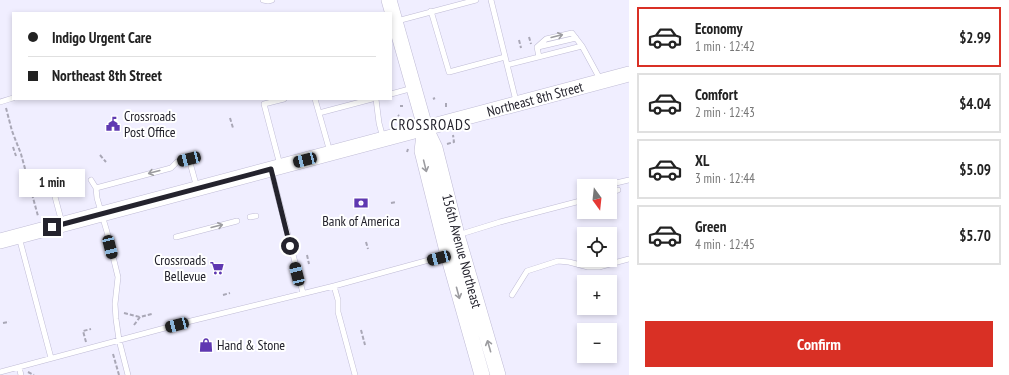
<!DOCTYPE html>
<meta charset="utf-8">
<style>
:root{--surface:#fff;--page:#f2f2f2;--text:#222;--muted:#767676;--line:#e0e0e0;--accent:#d93025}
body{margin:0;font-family:"PT Sans Narrow",sans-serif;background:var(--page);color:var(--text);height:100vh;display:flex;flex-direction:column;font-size:15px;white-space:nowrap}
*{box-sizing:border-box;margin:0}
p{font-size:13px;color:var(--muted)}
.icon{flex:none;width:22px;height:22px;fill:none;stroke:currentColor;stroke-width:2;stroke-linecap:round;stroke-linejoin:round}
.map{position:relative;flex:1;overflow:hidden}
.sheet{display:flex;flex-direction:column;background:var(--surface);width:380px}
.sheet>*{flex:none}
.hud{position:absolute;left:12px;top:12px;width:380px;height:88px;border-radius:0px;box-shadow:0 2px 6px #0003;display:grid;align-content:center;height:88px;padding:0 16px;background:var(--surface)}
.needle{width:26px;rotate:165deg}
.controls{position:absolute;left:577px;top:179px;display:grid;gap:8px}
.controls a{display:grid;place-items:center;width:40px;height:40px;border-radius:0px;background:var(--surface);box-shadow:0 2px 6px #0003;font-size:20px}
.end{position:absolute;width:18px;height:18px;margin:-9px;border:5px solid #24232d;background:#fff;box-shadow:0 0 0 2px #fff}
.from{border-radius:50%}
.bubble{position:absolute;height:28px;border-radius:0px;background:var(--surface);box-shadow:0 2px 6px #0003;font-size:13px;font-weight:700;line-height:28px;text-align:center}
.car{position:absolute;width:12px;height:24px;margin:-12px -6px;border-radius:5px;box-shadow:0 0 3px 1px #0007;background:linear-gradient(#222 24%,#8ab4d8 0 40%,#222 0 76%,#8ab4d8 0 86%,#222 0)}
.hud b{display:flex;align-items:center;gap:14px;height:38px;font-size:15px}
.hud b+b{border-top:1px solid var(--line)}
.hud i{width:10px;height:10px;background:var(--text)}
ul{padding:7px 0 0;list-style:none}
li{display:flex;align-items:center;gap:12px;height:60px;margin:0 8px 6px;padding:0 8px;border:2px solid var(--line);border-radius:0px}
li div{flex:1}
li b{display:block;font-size:15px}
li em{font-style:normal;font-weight:700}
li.selected{border-color:var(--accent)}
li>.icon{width:36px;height:36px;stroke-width:1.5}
.primary-button{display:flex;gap:8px;margin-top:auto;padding:8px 16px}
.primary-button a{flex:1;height:46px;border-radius:0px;background:var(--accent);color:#fff;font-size:16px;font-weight:700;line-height:46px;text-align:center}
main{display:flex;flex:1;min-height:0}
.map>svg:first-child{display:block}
</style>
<main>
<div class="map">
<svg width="629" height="375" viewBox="0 0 629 375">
<rect width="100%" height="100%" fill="#f0eeff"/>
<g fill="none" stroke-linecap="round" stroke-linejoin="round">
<defs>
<path id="lane" d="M 263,0 L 268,1 L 272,0
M 491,0 L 516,101
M 431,11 L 449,72 L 505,57
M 397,21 L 476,0
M 538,47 L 576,38
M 539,57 L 537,47 L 546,39 L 572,33 L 582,46 L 600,79
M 507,65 L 582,46
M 391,94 L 413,88
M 315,99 L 330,152
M 376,99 L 379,123 L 383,138
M 0,102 L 13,98
M 319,113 L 372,99
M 280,165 L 264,104 L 284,99
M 271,170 L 303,293
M 50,178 L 62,223
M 91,180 L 96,188 L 97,198 L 107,232 L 118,277 L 115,304 L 116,319 L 119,340 L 128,375
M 616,183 L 629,180
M 96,188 L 171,168 L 177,162 L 189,159 L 197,188
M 610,192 L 618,190
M 250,217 L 256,216
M 458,235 L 500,222 L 584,200
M 19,237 L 51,358
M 176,237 L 237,221
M 334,286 L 338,300 L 338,312 L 355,375
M 512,295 L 527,271 L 558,261 L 569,262 L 588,267 L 599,267 L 629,259
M 19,367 L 21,375
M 0,372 L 191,321 L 334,286 L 447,255"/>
<path id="secondary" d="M 389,0 L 425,127 L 435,148 L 457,235 L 498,375
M 425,127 L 422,151 L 448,255 L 482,375
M 0,241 C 210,186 419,128 629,74"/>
</defs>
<!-- lane casing -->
<use href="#lane" stroke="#bfbbd5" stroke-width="6"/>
<!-- secondary casing -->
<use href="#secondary" stroke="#bfbbd5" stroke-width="16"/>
<!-- path -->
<path stroke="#a9a7b6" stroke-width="2" stroke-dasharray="4 2" stroke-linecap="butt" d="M 529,37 L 531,44
M 519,40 L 521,48
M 433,99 L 435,98
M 446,103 L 446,107
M 400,106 L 403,106
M 6,108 L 12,131 L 21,154 L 38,216
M 398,115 L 399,116
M 230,118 L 233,128
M 447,144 L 454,142 L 453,135
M 13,147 L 16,156
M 407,152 L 408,149
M 100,155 L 106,162
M 391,203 L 396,202
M 366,242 L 368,249
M 307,255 L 309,264
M 223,295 L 230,293
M 124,313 L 140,317
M 3,323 L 9,322
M 134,325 L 140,317 L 152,314
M 361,330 L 365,345
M 86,342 L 83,331 L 91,329
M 113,354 L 119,375
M 28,372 L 34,375"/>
<!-- lane -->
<use href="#lane" stroke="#fff" stroke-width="5"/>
<!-- secondary -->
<use href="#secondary" stroke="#fff" stroke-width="15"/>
</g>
<!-- one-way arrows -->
<defs><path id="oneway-shaft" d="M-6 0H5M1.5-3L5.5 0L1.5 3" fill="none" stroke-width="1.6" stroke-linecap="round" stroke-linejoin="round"/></defs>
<g stroke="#9c9ca0">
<use href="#oneway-shaft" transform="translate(557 36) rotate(-14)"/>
<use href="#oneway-shaft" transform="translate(425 166) rotate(76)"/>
<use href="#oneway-shaft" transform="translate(154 172) rotate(165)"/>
<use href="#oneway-shaft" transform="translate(217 226) rotate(-14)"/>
<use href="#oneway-shaft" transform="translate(458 293) rotate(75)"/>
<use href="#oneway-shaft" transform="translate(489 346) rotate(-106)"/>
</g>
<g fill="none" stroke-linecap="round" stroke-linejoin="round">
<!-- route -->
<path stroke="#24232d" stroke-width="5" d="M 52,227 L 271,169 L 290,246"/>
</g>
<!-- icons -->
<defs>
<symbol id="civic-bare" viewBox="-9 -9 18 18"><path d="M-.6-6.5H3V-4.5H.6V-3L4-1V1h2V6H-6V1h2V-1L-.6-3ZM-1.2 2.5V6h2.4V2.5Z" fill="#5f38b1" stroke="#fff" stroke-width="2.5" paint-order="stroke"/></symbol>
<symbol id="bank-bare" viewBox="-9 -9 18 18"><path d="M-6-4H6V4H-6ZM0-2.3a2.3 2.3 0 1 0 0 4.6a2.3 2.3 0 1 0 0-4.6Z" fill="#5f38b1" stroke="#fff" stroke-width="2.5" paint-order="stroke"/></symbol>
<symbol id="supermarket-bare" viewBox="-9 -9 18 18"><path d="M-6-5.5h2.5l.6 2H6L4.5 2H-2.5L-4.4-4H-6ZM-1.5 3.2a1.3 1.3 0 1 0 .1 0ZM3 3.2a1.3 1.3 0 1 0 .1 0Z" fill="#5f38b1" stroke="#fff" stroke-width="2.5" paint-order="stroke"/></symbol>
<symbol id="shop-bare" viewBox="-9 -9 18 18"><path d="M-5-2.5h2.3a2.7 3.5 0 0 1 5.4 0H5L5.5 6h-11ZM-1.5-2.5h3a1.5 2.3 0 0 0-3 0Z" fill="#5f38b1" stroke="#fff" stroke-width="2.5" paint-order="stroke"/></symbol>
</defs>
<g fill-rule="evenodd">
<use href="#civic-bare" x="103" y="114" width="20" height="20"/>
<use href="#bank-bare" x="351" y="193" width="20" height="20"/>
<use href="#supermarket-bare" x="207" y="258" width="20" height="20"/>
<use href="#shop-bare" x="196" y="335" width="20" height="20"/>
</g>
<g text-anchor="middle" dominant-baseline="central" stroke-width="4" stroke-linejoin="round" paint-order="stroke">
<!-- street labels -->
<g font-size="14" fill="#24232d" stroke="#fff">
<text transform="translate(535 99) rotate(-15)">Northeast 8th Street</text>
<text transform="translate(462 251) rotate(75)">156th Avenue Northeast</text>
</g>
<!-- poi labels -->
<g font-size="14" fill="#24232d" stroke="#fff" text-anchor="start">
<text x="124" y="116">Crossroads<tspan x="124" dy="16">Post Office</tspan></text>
<text x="361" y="221" text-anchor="middle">Bank of America</text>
<text x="206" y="260" text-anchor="end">Crossroads<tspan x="206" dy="16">Bellevue</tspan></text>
<text x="217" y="345">Hand &amp; Stone</text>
</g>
<!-- neighbourhood labels -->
<g font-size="15" letter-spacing="1" fill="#24232d" stroke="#fff">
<text x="431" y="124">CROSSROADS</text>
</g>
</g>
</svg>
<div class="controls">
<a><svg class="needle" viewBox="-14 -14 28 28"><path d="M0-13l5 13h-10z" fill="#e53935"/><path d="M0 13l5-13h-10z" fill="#767676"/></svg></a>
<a><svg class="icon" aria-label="locate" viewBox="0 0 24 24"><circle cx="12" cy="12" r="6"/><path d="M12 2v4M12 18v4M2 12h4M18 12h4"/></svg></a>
<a>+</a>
<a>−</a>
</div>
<i class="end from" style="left:290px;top:246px"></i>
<i class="end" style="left:52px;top:227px"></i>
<div class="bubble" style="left:19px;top:169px;width:66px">1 min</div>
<i class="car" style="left:189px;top:159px;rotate:256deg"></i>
<i class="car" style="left:305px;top:160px;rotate:255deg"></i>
<i class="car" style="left:110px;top:247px;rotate:166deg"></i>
<i class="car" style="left:439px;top:258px;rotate:255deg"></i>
<i class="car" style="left:297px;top:274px;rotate:346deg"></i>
<i class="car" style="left:177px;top:325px;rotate:255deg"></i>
<div class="hud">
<b><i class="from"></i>Indigo Urgent Care</b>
<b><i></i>Northeast 8th Street</b>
</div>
</div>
<section class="sheet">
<ul>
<li class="selected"><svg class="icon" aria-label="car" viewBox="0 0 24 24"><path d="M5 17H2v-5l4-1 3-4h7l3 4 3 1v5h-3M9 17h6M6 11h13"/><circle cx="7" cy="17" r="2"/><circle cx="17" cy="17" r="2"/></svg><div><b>Economy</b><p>1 min · 12:42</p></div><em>$2.99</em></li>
<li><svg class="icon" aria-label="car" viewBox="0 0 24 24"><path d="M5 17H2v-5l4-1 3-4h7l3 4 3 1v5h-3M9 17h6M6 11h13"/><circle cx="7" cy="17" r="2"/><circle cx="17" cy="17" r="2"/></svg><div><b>Comfort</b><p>2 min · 12:43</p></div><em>$4.04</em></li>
<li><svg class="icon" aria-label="car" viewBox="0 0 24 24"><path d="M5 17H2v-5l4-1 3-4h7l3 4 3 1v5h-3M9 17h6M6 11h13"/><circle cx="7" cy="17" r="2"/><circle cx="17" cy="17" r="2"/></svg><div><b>XL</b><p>3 min · 12:44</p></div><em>$5.09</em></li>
<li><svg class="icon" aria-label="car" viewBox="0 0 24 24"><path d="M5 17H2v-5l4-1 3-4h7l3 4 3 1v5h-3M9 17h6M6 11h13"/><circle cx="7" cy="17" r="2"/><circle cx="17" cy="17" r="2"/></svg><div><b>Green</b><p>4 min · 12:45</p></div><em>$5.70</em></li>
</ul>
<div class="primary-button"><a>Confirm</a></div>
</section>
</main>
